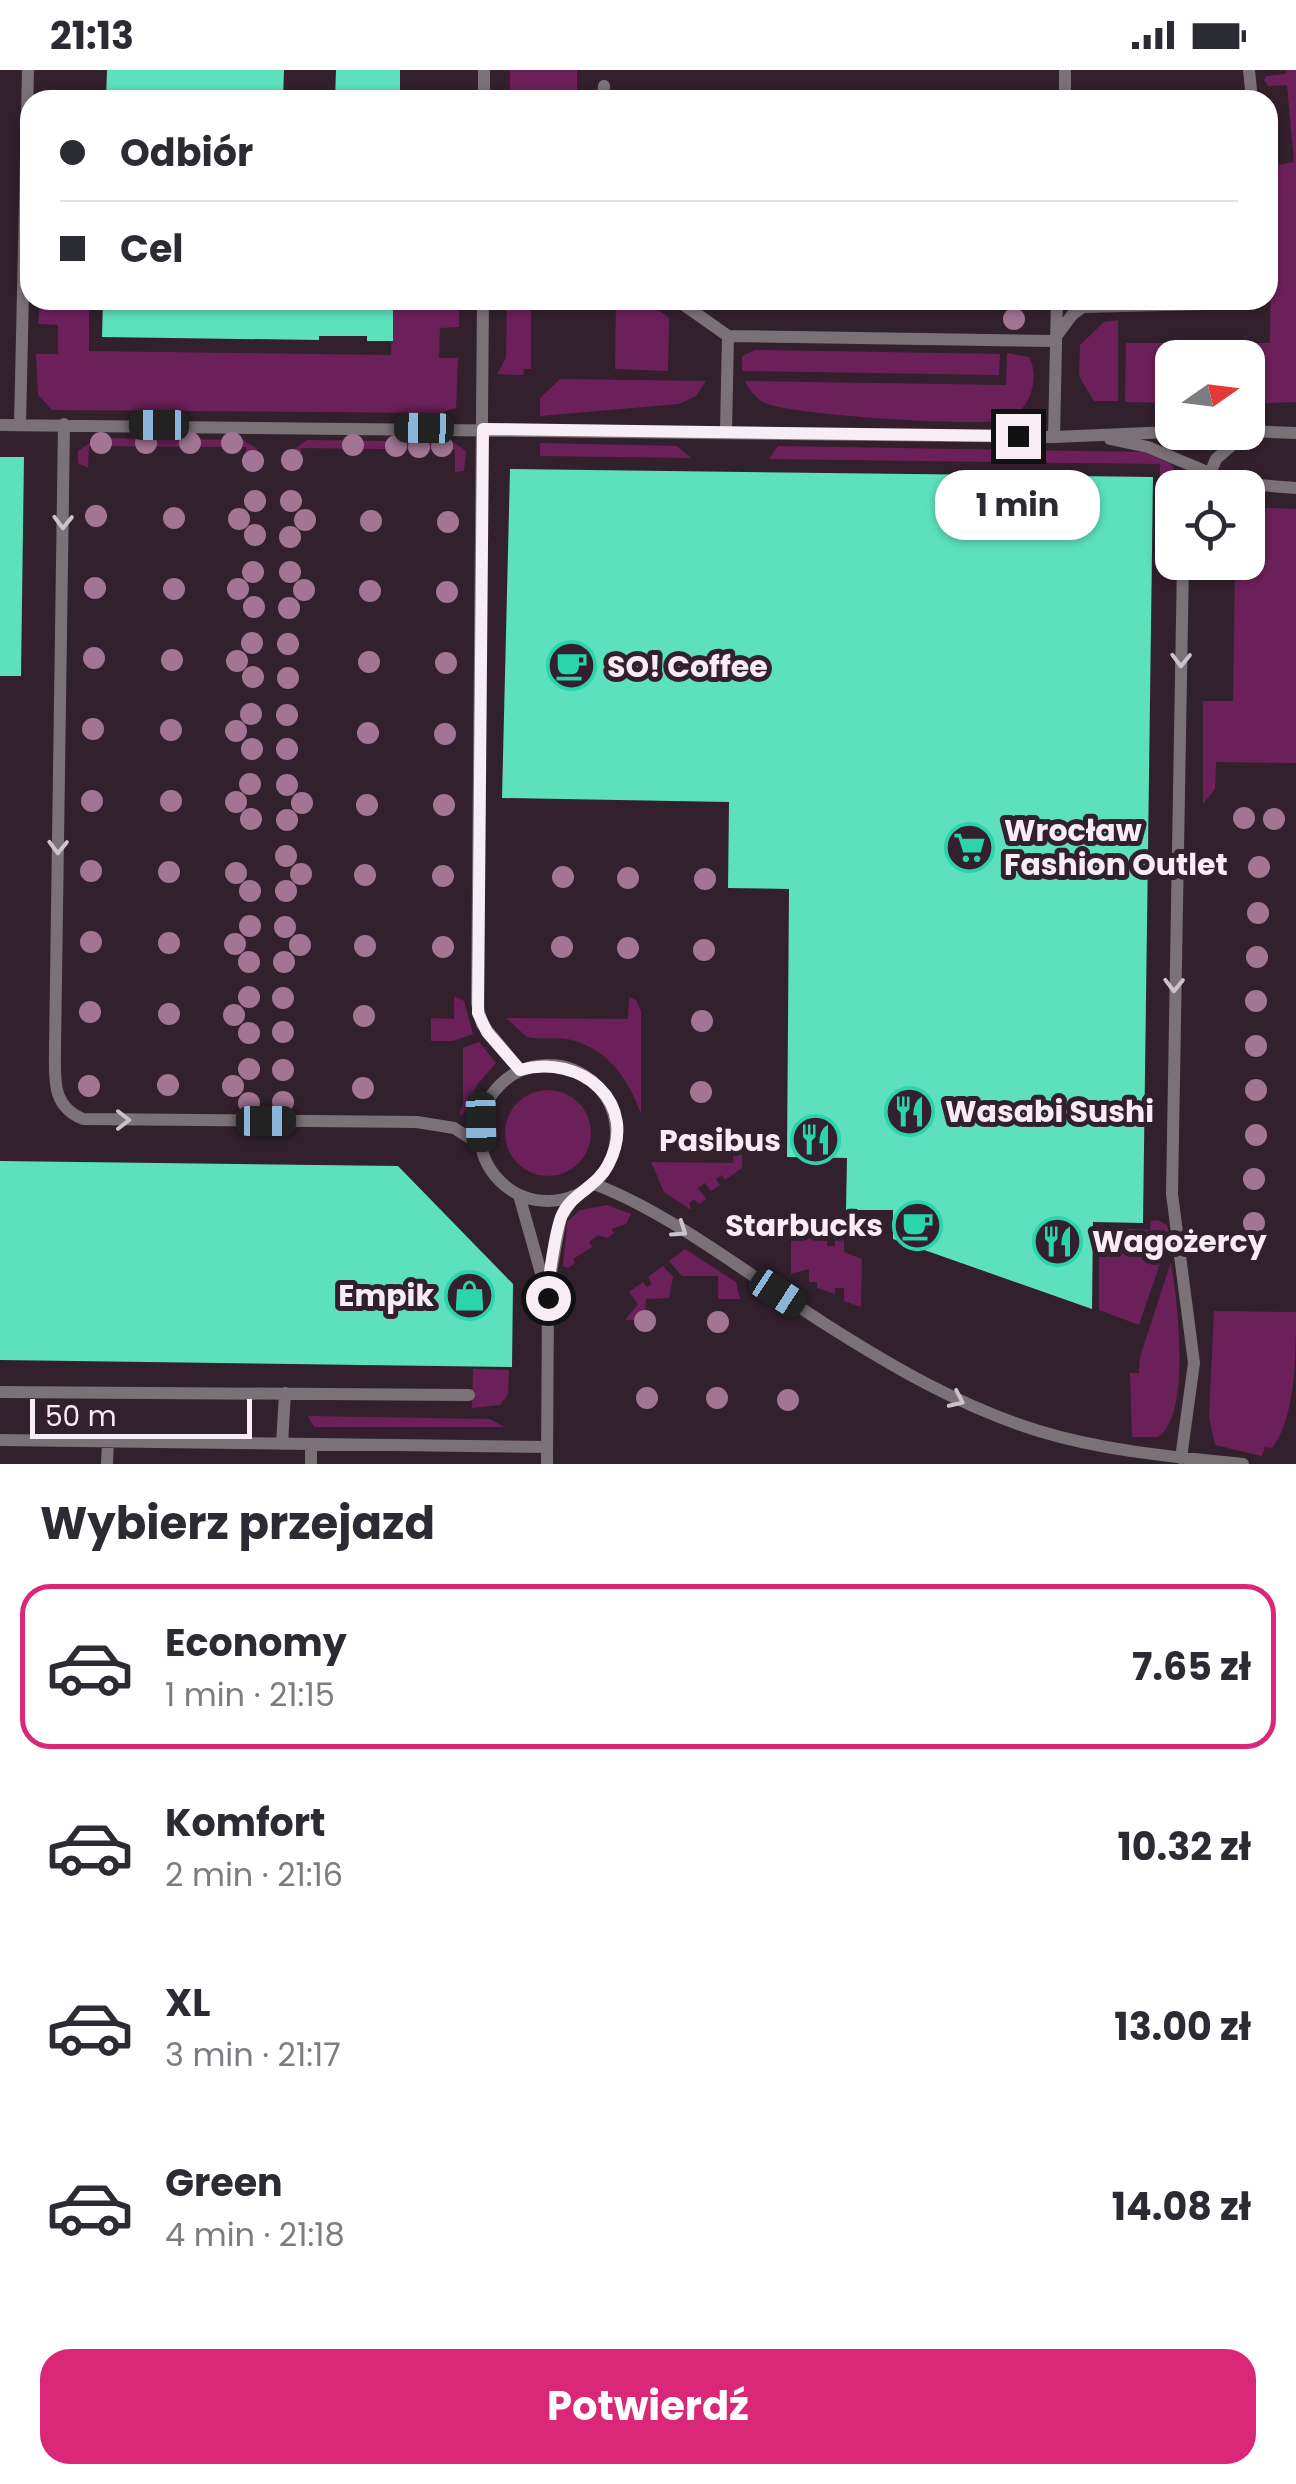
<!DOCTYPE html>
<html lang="pl">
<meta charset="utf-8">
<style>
:root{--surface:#fff;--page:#f2f2f3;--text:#2b2b33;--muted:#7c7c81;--line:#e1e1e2;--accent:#db2777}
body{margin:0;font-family:Poppins,sans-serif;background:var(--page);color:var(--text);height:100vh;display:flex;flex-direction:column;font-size:38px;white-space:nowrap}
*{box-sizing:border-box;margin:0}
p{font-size:32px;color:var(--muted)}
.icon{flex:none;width:55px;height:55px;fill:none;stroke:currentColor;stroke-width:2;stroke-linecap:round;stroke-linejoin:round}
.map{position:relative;height:1394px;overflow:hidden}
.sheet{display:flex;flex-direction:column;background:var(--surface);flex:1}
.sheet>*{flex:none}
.guide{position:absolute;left:20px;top:20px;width:1258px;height:220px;border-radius:30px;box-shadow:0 2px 8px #0004;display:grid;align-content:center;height:220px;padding:0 40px;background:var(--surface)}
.needle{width:65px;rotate:76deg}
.fabs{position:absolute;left:1155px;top:270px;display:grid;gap:20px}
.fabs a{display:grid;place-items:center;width:110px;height:110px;border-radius:20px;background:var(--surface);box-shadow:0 2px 8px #0004;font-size:50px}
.scale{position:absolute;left:30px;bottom:25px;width:222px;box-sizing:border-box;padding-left:10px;border:5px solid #f9edf5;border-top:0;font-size:28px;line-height:35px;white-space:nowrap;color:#f9edf5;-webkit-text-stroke:8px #32212d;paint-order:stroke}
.end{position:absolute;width:45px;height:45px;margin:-22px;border:12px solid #f9edf5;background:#111;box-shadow:0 0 0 5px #111}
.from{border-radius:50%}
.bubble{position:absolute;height:70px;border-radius:30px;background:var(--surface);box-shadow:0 2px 8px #0004;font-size:32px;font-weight:700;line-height:70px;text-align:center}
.car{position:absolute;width:30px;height:60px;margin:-30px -15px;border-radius:12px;box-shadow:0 0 8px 2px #0007;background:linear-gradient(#222 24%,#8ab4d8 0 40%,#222 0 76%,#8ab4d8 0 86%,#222 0)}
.guide b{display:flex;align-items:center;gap:35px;height:95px;font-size:38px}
.guide b+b{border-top:2px solid var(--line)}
.guide i{width:25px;height:25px;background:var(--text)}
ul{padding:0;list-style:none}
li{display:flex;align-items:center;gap:30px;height:165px;margin:0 20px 15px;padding:0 20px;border:5px solid transparent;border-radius:30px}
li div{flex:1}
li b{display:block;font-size:38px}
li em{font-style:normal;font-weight:700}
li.on{border-color:var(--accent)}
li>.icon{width:90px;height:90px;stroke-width:1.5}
h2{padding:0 40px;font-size:45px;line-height:120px}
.button{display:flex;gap:20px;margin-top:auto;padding:20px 40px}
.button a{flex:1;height:115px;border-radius:30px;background:var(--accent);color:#fff;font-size:40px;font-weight:700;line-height:115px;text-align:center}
.status{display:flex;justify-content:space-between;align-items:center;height:70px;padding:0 50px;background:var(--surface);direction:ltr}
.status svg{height:28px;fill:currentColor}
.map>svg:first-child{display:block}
</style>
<div class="status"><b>21:13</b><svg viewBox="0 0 49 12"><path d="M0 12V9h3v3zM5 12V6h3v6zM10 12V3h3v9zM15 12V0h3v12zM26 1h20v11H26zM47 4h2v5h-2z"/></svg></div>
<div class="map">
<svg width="1296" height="1394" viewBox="0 0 1296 1394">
<rect width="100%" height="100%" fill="#32212d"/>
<!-- green -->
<path fill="#6c205a" d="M 510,0 L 577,0 L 577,30 L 510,30 Z
M 1286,0 L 1296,0 L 1296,332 L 1248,334 L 1248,288 L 1172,288 L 1172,333 L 1125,332 L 1126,273 L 1270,273 L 1272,96 L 1294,92 L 1287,15 L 1268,16 L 1264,10 L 1266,6 L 1286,4 Z
M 393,230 L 459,230 L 459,257 L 440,258 L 439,288 L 458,288 L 456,338 L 440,343 L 52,340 L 38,325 L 36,284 L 58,284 L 58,255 L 38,254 L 40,232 L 89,233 L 89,281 L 391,285 Z
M 507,230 L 531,230 L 531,299 L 524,299 L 523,305 L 497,304 L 506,288 Z
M 616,230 L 645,230 L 669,248 L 668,301 L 615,299 Z
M 1118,250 L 1118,331 L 1094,331 L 1079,306 L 1080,275 L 1104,252 Z
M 755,280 L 1000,284 L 999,305 L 742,301 L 742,286 Z
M 1007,283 L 1029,287 C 1041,309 1029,344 1004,350 C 975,357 791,345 765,333 C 755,328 750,321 745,311 L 1006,315 Z
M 560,309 L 706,311 L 696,326 L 679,334 L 540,346 L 540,328 Z
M 97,368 L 243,370 L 257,379 L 258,390 L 254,399 L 246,400 L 246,377 L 89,376 L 88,398 L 78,393 L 78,381 Z
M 307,370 L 453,372 L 466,381 L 464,401 L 455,402 L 455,380 L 301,378 L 300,400 L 287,393 L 288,384 Z
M 540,373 L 677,376 L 691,388 L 540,386 Z
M 778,376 L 1144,382 L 1171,394 L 1182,417 L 1172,418 L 1172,463 L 1159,463 L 1160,394 L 769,389 Z
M 1248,437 L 1296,439 L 1296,693 L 1216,692 L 1215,719 L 1203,734 L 1203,631 L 1233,631 L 1235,493 L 1248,492 Z
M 454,926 L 464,931 L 473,964 L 453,971 L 431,971 L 431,948 L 454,949 Z
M 629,927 L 636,930 L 641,941 L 641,1044 C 628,1008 607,977 567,969 C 554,967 540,970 527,967 L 506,948 L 628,949 Z
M 479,972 L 496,993 L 477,1015 L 463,1045 L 459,1044 L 463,1034 L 463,978 Z
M505 1063a43 43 0 1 1 86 0a43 43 0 1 1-86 0Z
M 734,1070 L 742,1075 L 742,1098 L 725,1110 L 722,1105 L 716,1109 L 720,1115 L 711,1121 L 705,1113 L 698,1118 L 706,1129 L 699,1134 L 694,1129 L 689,1133 L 691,1140 L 664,1122 L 651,1092 L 733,1093 Z
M 607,1135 L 631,1144 L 626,1154 L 611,1159 L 614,1163 L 607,1168 L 598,1165 L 589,1172 L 592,1177 L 573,1189 L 575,1193 L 568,1198 L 563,1196 L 567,1152 L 580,1140 Z
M 800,1150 L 809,1150 L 808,1163 L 827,1170 L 827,1176 L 835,1176 L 835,1170 L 844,1170 L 844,1182 L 862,1189 L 861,1237 L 844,1231 L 844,1218 L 835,1218 L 835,1224 L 817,1218 L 817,1212 L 809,1212 L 809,1199 L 791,1204 L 791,1156 L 800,1156 Z
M 1158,1150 L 1167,1155 L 1171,1173 L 1167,1173 L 1139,1255 L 1099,1240 L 1099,1173 L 1103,1163 L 1114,1158 L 1150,1160 L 1151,1151 Z
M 685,1179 L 736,1212 L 740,1229 L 718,1229 L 718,1206 L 682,1206 L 669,1191 Z
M 1171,1192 C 1177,1229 1192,1345 1158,1367 L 1132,1367 L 1130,1303 L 1139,1303 L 1140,1287 Z
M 663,1196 L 673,1207 L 669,1228 L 646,1229 L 645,1250 L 625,1250 L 638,1234 L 629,1222 L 643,1212 L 647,1217 L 652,1214 L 648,1207 Z
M 1214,1241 L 1296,1242 C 1296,1285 1296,1347 1272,1378 L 1265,1377 L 1262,1386 L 1215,1375 L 1209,1347 Z
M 473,1299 L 509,1300 L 508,1324 L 500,1335 L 472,1338 Z
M 308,1346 L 490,1349 L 504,1357 L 314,1357 Z"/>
<!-- building -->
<path fill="#5ce1bc" d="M 107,0 L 284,0 L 283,30 L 106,30 Z
M 336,0 L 400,0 L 400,30 L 335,30 Z
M 103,230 L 393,230 L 393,271 L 367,271 L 367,266 L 319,266 L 319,270 L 102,267 Z
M 0,387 L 24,387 L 21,606 L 0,606 Z
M 510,399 L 1153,407 L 1143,1153 L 1093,1152 L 1092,1239 L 893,1169 L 893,1140 L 846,1140 L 847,1088 L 787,1087 L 789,819 L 728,818 L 729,732 L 502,728 Z
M 0,1091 L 398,1096 L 513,1214 L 512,1297 L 0,1290 Z"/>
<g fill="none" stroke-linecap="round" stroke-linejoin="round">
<!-- lane -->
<path stroke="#7b7278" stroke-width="12" d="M 1249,0 L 1252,30
M 484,30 L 484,0
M 603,30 L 604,16
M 1065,30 L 1065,0
M 483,230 L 477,933 L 482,954 L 520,1000
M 677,230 L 728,266 L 1056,271
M 1058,264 L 1072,245 L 1083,237 L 1205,234 L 1218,230
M 64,354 L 55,979 C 55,1008 51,1036 83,1049 L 417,1052 L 454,1058 L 481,1075
M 0,355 L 1054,367 L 1172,362
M 20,355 L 28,0
M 726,361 L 728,266
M 1248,361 L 1296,363
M 1054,367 L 1057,230
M 1110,369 L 1148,377 L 1233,413 L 1296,418
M 1204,418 L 1216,389 L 1247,362
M480 1063a68 68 0 1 1 136 0a68 68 0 1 1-136 0Z
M 594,1114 C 669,1142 753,1208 822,1252 C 891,1296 961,1337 1039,1361 C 1104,1381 1175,1387 1243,1394
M 519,1125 L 548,1228 L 547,1394
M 548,1218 L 561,1147 L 575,1126
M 0,1322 L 469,1325
M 0,1370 L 547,1377
M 282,1374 L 285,1323
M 311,1375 L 311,1394
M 1181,1388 L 1194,1293 L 1172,1124 L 1183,492
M 107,1394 L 108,1371"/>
</g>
<!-- trees -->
<g fill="#a17593">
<circle cx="1014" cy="249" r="11"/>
<circle cx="101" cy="373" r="11"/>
<circle cx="146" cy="373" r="11"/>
<circle cx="190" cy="373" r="11"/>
<circle cx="232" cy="373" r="11"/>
<circle cx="353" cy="375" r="11"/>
<circle cx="396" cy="376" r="11"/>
<circle cx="442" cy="376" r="11"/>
<circle cx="419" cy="377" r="11"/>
<circle cx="292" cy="390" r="11"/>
<circle cx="253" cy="391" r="11"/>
<circle cx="255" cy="431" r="11"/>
<circle cx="291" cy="431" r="11"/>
<circle cx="96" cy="446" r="11"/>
<circle cx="174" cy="448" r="11"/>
<circle cx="239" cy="449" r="11"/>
<circle cx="305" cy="450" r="11"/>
<circle cx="371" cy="451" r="11"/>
<circle cx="448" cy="452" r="11"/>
<circle cx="255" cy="465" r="11"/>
<circle cx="290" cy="467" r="11"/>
<circle cx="253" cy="502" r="11"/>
<circle cx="290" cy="502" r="11"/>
<circle cx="95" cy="518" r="11"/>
<circle cx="174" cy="519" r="11"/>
<circle cx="238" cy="519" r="11"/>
<circle cx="304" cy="520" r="11"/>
<circle cx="370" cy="521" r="11"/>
<circle cx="447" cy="522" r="11"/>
<circle cx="254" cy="537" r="11"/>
<circle cx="289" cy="538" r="11"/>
<circle cx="252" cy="573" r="11"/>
<circle cx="288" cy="574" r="11"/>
<circle cx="94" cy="588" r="11"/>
<circle cx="172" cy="590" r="11"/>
<circle cx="237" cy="591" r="11"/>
<circle cx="369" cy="592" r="11"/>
<circle cx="446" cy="593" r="11"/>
<circle cx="253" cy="607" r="11"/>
<circle cx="288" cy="608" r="11"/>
<circle cx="251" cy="644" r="11"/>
<circle cx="287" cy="645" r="11"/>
<circle cx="93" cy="659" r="11"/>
<circle cx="171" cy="660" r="11"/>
<circle cx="236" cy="661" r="11"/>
<circle cx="368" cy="663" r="11"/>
<circle cx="445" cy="664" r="11"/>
<circle cx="252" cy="679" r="11"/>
<circle cx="287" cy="679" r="11"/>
<circle cx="250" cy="714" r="11"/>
<circle cx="287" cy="715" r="11"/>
<circle cx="92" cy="731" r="11"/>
<circle cx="171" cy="731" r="11"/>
<circle cx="236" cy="732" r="11"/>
<circle cx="302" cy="733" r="11"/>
<circle cx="367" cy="735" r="11"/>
<circle cx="444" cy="735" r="11"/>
<circle cx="1244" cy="748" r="11"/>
<circle cx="251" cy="749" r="11"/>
<circle cx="1274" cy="749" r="11"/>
<circle cx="287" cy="750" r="11"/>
<circle cx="286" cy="786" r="11"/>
<circle cx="1259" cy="797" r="11"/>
<circle cx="91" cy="801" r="11"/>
<circle cx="169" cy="802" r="11"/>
<circle cx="236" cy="803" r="11"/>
<circle cx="301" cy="804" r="11"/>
<circle cx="365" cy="805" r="11"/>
<circle cx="443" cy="806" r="11"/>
<circle cx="563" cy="807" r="11"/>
<circle cx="628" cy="808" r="11"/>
<circle cx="705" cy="809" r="11"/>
<circle cx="250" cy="821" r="11"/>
<circle cx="286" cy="821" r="11"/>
<circle cx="1258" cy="843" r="11"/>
<circle cx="250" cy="856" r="11"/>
<circle cx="285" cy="857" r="11"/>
<circle cx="91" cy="872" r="11"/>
<circle cx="169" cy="873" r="11"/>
<circle cx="235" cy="874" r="11"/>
<circle cx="300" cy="875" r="11"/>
<circle cx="365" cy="876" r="11"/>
<circle cx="443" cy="877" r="11"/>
<circle cx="562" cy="877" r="11"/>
<circle cx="628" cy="878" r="11"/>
<circle cx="704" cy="880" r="11"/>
<circle cx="1257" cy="887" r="11"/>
<circle cx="249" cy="892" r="11"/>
<circle cx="284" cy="892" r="11"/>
<circle cx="249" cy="927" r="11"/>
<circle cx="283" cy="928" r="11"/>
<circle cx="1256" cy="931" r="11"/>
<circle cx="90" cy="942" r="11"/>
<circle cx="169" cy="944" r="11"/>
<circle cx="234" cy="945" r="11"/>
<circle cx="364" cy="946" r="11"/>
<circle cx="702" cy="951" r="11"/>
<circle cx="283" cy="962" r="11"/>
<circle cx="249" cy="963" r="11"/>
<circle cx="1256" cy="976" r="11"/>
<circle cx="249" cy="999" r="11"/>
<circle cx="283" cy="1000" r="11"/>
<circle cx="168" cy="1015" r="11"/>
<circle cx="89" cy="1016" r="11"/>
<circle cx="233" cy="1016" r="11"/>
<circle cx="363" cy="1018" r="11"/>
<circle cx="1256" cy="1020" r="11"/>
<circle cx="701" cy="1022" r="11"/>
<circle cx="283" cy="1032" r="11"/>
<circle cx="249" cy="1033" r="11"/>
<circle cx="1256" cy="1065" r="11"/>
<circle cx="1254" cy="1109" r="11"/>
<circle cx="1254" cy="1153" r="11"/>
<circle cx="645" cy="1251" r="11"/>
<circle cx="718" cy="1252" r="11"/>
<circle cx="647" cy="1328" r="11"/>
<circle cx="717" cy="1328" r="11"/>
<circle cx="788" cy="1330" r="11"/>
</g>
<!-- one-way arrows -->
<defs><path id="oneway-chevron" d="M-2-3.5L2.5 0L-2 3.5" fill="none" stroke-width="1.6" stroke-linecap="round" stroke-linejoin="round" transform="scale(2.5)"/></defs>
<g stroke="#cdc2c9">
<use href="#oneway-chevron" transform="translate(63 452) rotate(91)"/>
<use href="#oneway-chevron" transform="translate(1181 590) rotate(91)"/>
<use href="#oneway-chevron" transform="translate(58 777) rotate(91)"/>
<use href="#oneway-chevron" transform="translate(1174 915) rotate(91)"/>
<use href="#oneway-chevron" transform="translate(123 1050)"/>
<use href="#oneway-chevron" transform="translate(680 1160) rotate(34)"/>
<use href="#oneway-chevron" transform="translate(957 1330) rotate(25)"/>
</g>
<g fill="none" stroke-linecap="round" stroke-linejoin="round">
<!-- route -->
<path stroke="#f9edf5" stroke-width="12" d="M 548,1228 C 547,1214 556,1158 562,1145 C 572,1123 597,1117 608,1095 C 641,1033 581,983 520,1000 L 487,962 L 478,943 L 483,359 L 1018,366"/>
</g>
<!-- icons -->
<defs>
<symbol id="cafe-ring" viewBox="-11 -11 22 22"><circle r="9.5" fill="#32212d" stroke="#2ad5ac" stroke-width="1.5"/><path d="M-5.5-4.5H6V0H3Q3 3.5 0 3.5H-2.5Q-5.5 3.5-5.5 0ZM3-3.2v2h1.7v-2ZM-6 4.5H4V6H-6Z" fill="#2ad5ac"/></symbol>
<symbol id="supermarket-ring" viewBox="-11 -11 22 22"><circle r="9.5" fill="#32212d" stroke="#2ad5ac" stroke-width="1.5"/><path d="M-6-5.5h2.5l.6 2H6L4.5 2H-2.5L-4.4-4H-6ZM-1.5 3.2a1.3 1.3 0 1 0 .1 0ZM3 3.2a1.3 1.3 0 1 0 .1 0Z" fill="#2ad5ac"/></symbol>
<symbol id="restaurant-ring" viewBox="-11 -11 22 22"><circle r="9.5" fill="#32212d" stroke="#2ad5ac" stroke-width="1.5"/><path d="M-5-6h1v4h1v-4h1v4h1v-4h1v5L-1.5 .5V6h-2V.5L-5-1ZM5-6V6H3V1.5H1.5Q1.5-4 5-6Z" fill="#2ad5ac"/></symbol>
<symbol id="shop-ring" viewBox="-11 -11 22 22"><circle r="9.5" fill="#32212d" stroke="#2ad5ac" stroke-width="1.5"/><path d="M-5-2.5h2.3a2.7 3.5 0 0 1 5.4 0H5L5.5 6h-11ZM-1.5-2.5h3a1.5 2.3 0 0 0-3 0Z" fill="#2ad5ac"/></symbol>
</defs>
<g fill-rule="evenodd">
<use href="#cafe-ring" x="544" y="568" width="55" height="55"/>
<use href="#supermarket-ring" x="942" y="750" width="55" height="55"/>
<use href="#restaurant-ring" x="882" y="1014" width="55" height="55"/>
<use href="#restaurant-ring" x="788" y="1042" width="55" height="55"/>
<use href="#cafe-ring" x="890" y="1128" width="55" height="55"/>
<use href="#restaurant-ring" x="1030" y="1144" width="55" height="55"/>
<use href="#shop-ring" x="442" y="1198" width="55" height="55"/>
</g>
<g text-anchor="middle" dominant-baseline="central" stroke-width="10" stroke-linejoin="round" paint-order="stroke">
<!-- poi labels -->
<g font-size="30" font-weight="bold" fill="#f9edf5" stroke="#32212d" text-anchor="start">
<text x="607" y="596">SO! Coffee</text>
<text x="1004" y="760">Wrocław<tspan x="1004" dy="34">Fashion Outlet</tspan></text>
<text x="945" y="1041">Wasabi Sushi</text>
<text x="781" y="1070" text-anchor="end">Pasibus</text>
<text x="883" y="1155" text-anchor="end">Starbucks</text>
<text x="1092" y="1171">Wagożercy</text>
<text x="434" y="1225" text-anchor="end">Empik</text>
</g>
</g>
</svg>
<div class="fabs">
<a><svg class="needle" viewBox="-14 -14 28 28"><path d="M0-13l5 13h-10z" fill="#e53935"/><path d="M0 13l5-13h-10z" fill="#7c7c81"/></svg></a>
<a><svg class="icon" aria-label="locate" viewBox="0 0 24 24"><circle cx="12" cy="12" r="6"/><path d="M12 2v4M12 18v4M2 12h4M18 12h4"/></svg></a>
</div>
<div class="scale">50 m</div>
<i class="end from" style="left:548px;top:1228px"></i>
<i class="end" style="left:1018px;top:366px"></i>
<div class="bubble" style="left:935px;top:400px;width:165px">1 min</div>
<i class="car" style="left:159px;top:355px;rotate:270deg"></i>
<i class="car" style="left:424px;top:358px;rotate:271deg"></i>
<i class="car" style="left:266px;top:1051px;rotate:90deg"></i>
<i class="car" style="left:481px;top:1052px;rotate:179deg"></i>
<i class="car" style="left:778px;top:1223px;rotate:123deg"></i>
<div class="guide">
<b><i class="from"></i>Odbiór</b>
<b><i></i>Cel</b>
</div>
</div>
<section class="sheet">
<h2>Wybierz przejazd</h2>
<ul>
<li class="on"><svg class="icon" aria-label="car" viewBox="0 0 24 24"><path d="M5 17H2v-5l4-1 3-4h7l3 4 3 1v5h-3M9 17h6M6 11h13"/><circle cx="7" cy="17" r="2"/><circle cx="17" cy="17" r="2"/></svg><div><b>Economy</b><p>1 min · 21:15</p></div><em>7.65 zł</em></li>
<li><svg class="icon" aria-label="car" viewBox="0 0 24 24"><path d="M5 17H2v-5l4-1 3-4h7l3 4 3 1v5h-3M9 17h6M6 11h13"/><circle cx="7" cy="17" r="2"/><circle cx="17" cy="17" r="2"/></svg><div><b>Komfort</b><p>2 min · 21:16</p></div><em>10.32 zł</em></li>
<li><svg class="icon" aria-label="car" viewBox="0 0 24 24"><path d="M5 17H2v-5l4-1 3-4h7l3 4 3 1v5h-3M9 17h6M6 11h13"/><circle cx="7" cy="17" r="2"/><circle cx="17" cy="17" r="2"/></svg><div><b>XL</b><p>3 min · 21:17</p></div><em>13.00 zł</em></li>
<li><svg class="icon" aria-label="car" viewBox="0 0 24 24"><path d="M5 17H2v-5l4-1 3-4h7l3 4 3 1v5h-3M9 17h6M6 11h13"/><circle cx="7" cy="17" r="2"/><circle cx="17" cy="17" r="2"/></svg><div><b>Green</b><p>4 min · 21:18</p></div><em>14.08 zł</em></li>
</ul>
<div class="button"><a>Potwierdź</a></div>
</section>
